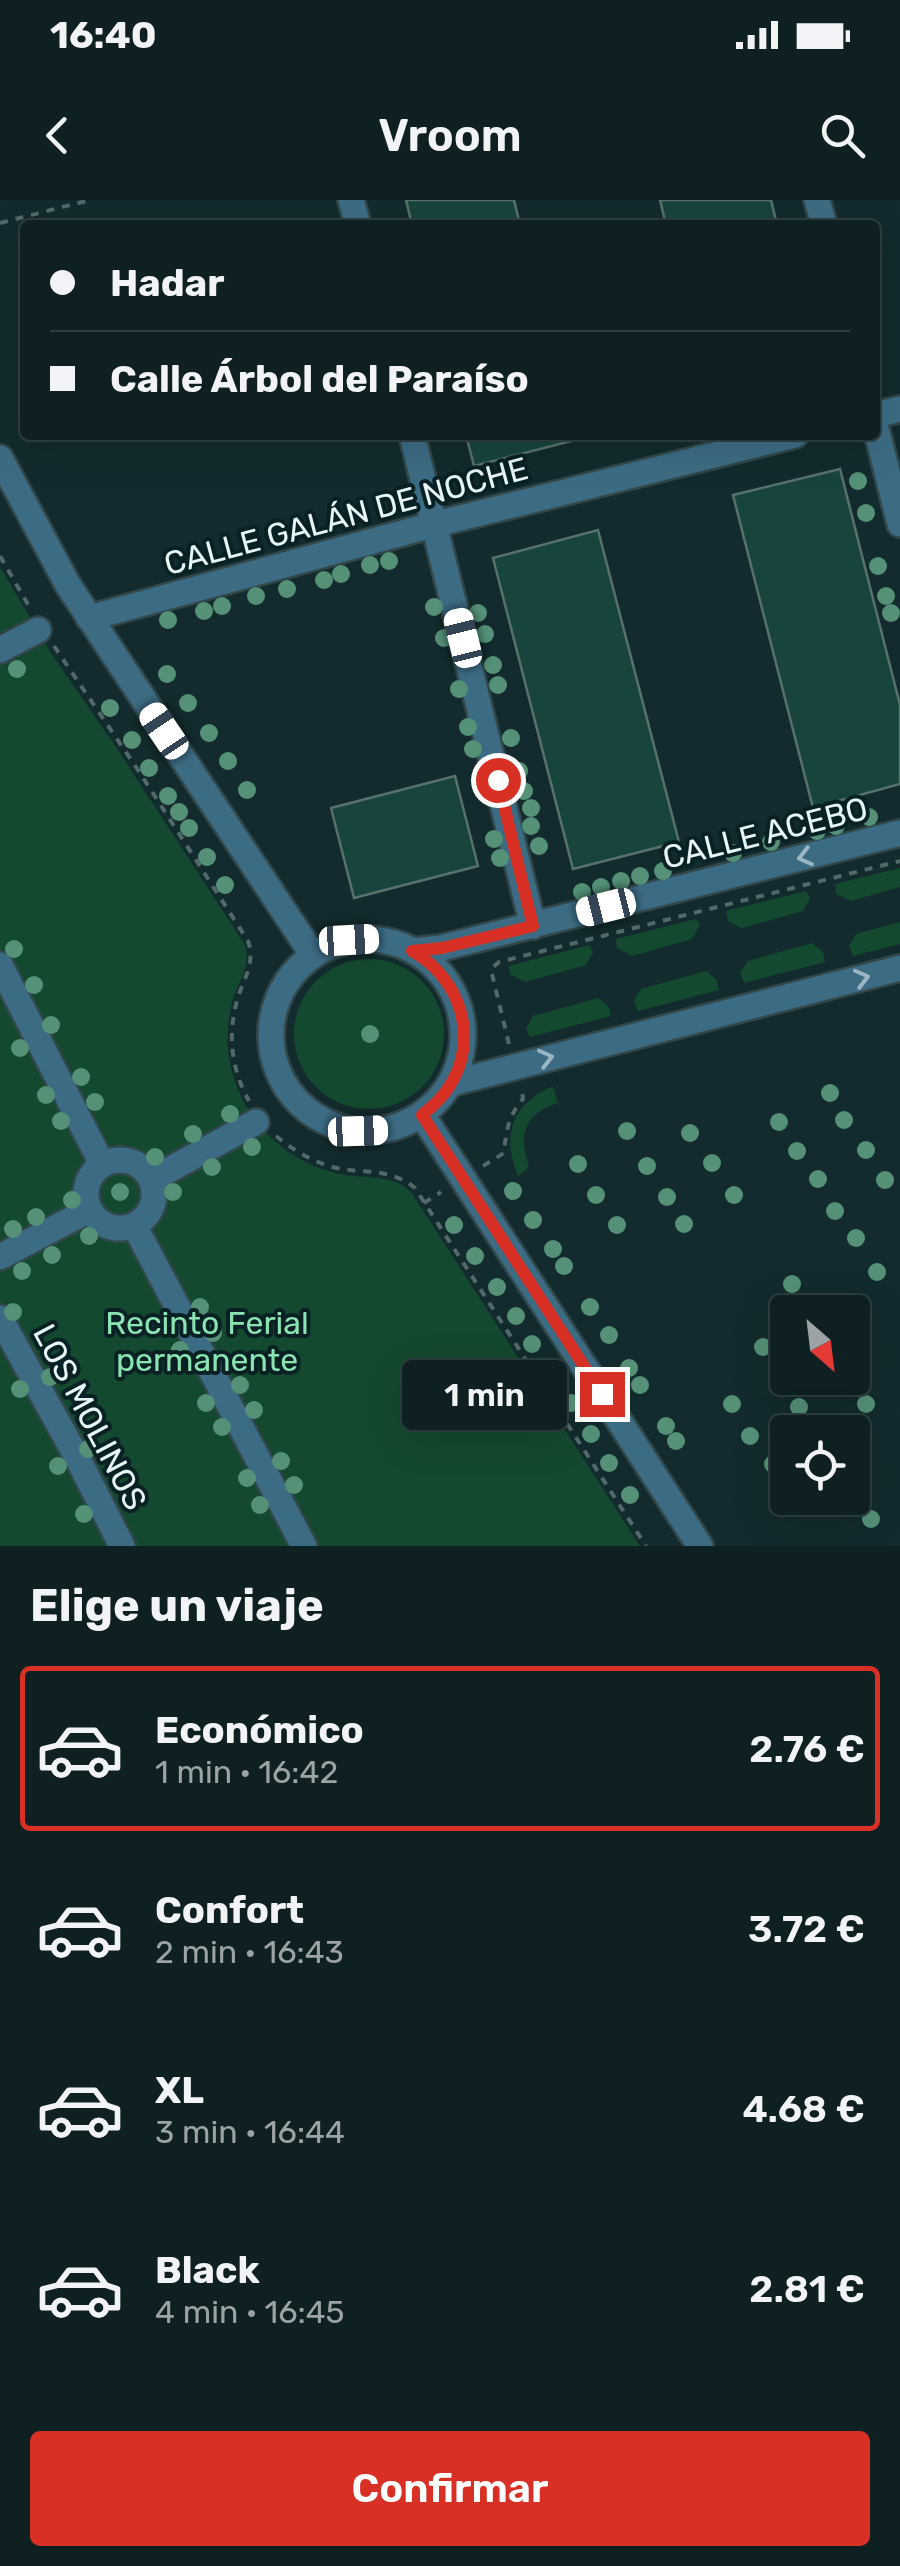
<!DOCTYPE html>
<html lang="es">
<meta charset="utf-8">
<style>
:root{--surface:#0e2022;--page:#1c2d2f;--text:#f1f3f6;--muted:#9ba3a5;--line:#2e3e40;--accent:#d93025}
body{margin:0;font-family:Rubik,sans-serif;background:var(--page);color:var(--text);height:100vh;display:flex;flex-direction:column;font-size:38px;white-space:nowrap}
*{box-sizing:border-box;margin:0}
p{font-size:32px;color:var(--muted)}
.icon{flex:none;width:55px;height:55px;fill:none;stroke:currentColor;stroke-width:2;stroke-linecap:round;stroke-linejoin:round}
.map{position:relative;height:1346px;overflow:hidden}
.side{display:flex;flex-direction:column;background:var(--surface);flex:1}
.side>*{flex:none}
.banner{position:absolute;left:20px;top:20px;width:860px;height:220px;border-radius:10px;box-shadow:0 10px 40px #0002,0 0 0 2px var(--line);display:grid;align-content:center;height:220px;padding:0 30px;background:var(--surface)}
.needle{width:65px;rotate:152deg}
.fabs{position:absolute;left:770px;top:1095px;display:grid;gap:20px}
.fabs a{display:grid;place-items:center;width:100px;height:100px;border-radius:10px;background:var(--surface);box-shadow:0 10px 40px #0002,0 0 0 2px var(--line);font-size:50px}
.end{position:absolute;width:45px;height:45px;margin:-22px;border:12px solid #d93025;background:#fff;box-shadow:0 0 0 5px #fff}
.from{border-radius:50%}
.bubble{position:absolute;height:70px;border-radius:10px;background:var(--surface);box-shadow:0 10px 40px #0002,0 0 0 2px var(--line);font-size:32px;font-weight:600;line-height:70px;text-align:center}
.car{position:absolute;width:30px;height:60px;margin:-30px -15px;border-radius:12px;box-shadow:0 0 8px 2px #0007;background:linear-gradient(#fff 24%,#345 0 40%,#fff 0 76%,#345 0 86%,#fff 0)}
.banner b{display:flex;align-items:center;gap:35px;height:95px;font-size:38px}
.banner b+b{border-top:2px solid var(--line)}
.banner i{width:25px;height:25px;background:var(--text)}
ul{padding:0;list-style:none}
li{display:flex;align-items:center;gap:30px;height:165px;margin:0 20px 15px;padding:0 10px;border:5px solid transparent;border-radius:10px}
li div{flex:1}
li b{display:block;font-size:38px}
li em{font-style:normal;font-weight:600}
li.on{border-color:var(--accent)}
li>.icon{width:90px;height:90px;stroke-width:1.5}
h2{padding:0 30px;font-size:45px;line-height:120px}
.button{display:flex;gap:20px;margin-top:auto;padding:20px 30px}
.button a{flex:1;height:115px;border-radius:10px;background:var(--accent);color:#fff;font-size:40px;font-weight:600;line-height:115px;text-align:center}
.status{display:flex;justify-content:space-between;align-items:center;height:70px;padding:0 50px;background:var(--surface);direction:ltr}
.status svg{height:28px;fill:currentColor}
header{display:flex;justify-content:space-between;align-items:center;height:130px;padding:0 30px;background:var(--surface);font-size:45px;font-weight:600}
.map>svg:first-child{display:block}
</style>
<div class="status"><b>16:40</b><svg viewBox="0 0 49 12"><path d="M0 12V9h3v3zM5 12V6h3v6zM10 12V3h3v9zM15 12V0h3v12zM26 1h20v11H26zM47 4h2v5h-2z"/></svg></div>
<header><svg class="icon" aria-label="back" viewBox="0 0 24 24"><path d="M15 5l-7 7 7 7"/></svg>Vroom<svg class="icon" aria-label="search" viewBox="0 0 24 24"><circle cx="10" cy="10" r="6"/><path d="M15 15l6 6"/></svg></header>
<div class="map">
<svg width="900" height="1346" viewBox="0 0 900 1346">
<rect width="100%" height="100%" fill="#132b2e"/>
<!-- green -->
<path fill="#13492f" d="M 0,367 L 51,453 L 116,547 L 245,745 C 252,766 237,783 232,803 C 228,820 226,840 229,857 C 238,917 286,966 346,975 C 370,979 392,974 411,992 L 640,1346 L 0,1346 Z
M 900,668 L 900,687 L 851,701 L 836,694 L 835,684 Z
M 806,691 L 810,698 L 803,711 L 742,728 L 728,721 L 726,711 Z
M 696,719 L 700,725 L 692,739 L 632,756 L 617,748 L 616,739 Z
M 900,722 L 900,744 L 853,756 L 849,746 L 856,734 Z
M 812,743 L 823,752 L 825,762 L 744,783 L 740,773 L 748,761 Z
M 589,745 L 593,752 L 586,765 L 525,782 L 510,774 L 509,766 Z
M294 834a75 75 0 1 1 150 0a75 75 0 1 1-150 0Z
M 706,771 L 717,780 L 719,790 L 638,811 L 634,801 L 641,789 Z
M 598,798 L 609,807 L 611,816 L 530,837 L 526,828 L 533,816 Z
M 553,886 L 558,903 C 524,914 518,934 529,967 L 518,976 C 501,935 512,904 553,886 Z"/>
<!-- building -->
<path fill="#18443e" stroke="#59716d" stroke-width="2.5" d="M 406,0 L 514,0 L 520,25 L 412,25 Z
M 660,0 L 771,0 L 777,25 L 666,25 Z
M 466,235 L 574,235 L 575,240 L 474,266 Z
M 840,269 L 900,505 L 900,584 L 813,608 L 733,295 Z
M 598,330 L 679,642 L 573,669 L 493,358 Z
M 455,576 L 478,666 L 354,698 L 331,608 Z"/>
<g fill="none" stroke-linecap="round" stroke-linejoin="round">
<defs>
<path id="minor" d="M 351,0 L 358,25
M 817,0 L 824,25
M 875,215 L 900,209
M 875,224 L 900,324
M 412,235 L 533,726
M 0,258 L 68,385 L 313,755
M 89,418 L 436,324 L 795,235
M 0,450 L 38,430
M271 835a96 96 0 1 1 192 0a96 96 0 1 1-192 0Z
M 413,751 L 441,748 L 900,633
M 0,765 L 102,964
M 452,883 L 900,768
M 422,915 L 700,1346
M86 994a34 34 0 1 1 68 0a34 34 0 1 1-68 0Z
M 151,980 L 256,922
M 134,1025 L 304,1346
M 0,1057 L 89,1010
M 0,1118 L 79,1261 L 122,1346"/>
</defs>
<!-- minor casing -->
<use href="#minor" stroke="#31474a" stroke-width="30"/>
<!-- path -->
<path stroke="#53686a" stroke-width="4" stroke-dasharray="8 8" stroke-linecap="butt" d="M 0,23 L 90,0
M 0,356 L 30,408
M 54,446 L 140,573 L 248,741 C 255,761 246,775 239,794 C 227,831 230,867 249,901
M 509,844 L 492,774 L 493,767 L 499,762 L 900,661
M 276,936 C 292,949 311,961 332,967 C 361,974 390,967 415,988 L 646,1346
M 483,966 L 504,953 C 506,932 508,916 523,899 L 522,892
M 424,1003 L 441,992"/>
<!-- minor -->
<use href="#minor" stroke="#3c6c84" stroke-width="25"/>
</g>
<!-- trees -->
<g fill="#549177">
<circle cx="858" cy="281" r="9"/>
<circle cx="866" cy="313" r="9"/>
<circle cx="389" cy="361" r="9"/>
<circle cx="370" cy="365" r="9"/>
<circle cx="878" cy="366" r="9"/>
<circle cx="341" cy="374" r="9"/>
<circle cx="324" cy="380" r="9"/>
<circle cx="287" cy="389" r="9"/>
<circle cx="256" cy="396" r="9"/>
<circle cx="886" cy="396" r="9"/>
<circle cx="222" cy="406" r="9"/>
<circle cx="434" cy="407" r="9"/>
<circle cx="204" cy="411" r="9"/>
<circle cx="478" cy="413" r="9"/>
<circle cx="891" cy="413" r="9"/>
<circle cx="168" cy="420" r="9"/>
<circle cx="485" cy="434" r="9"/>
<circle cx="444" cy="438" r="9"/>
<circle cx="493" cy="465" r="9"/>
<circle cx="17" cy="469" r="9"/>
<circle cx="167" cy="474" r="9"/>
<circle cx="498" cy="485" r="9"/>
<circle cx="459" cy="489" r="9"/>
<circle cx="188" cy="503" r="9"/>
<circle cx="110" cy="508" r="9"/>
<circle cx="468" cy="527" r="9"/>
<circle cx="209" cy="533" r="9"/>
<circle cx="511" cy="538" r="9"/>
<circle cx="132" cy="540" r="9"/>
<circle cx="473" cy="549" r="9"/>
<circle cx="228" cy="561" r="9"/>
<circle cx="149" cy="568" r="9"/>
<circle cx="519" cy="571" r="9"/>
<circle cx="481" cy="585" r="9"/>
<circle cx="247" cy="590" r="9"/>
<circle cx="524" cy="591" r="9"/>
<circle cx="168" cy="596" r="9"/>
<circle cx="531" cy="608" r="9"/>
<circle cx="179" cy="612" r="9"/>
<circle cx="869" cy="617" r="9"/>
<circle cx="531" cy="626" r="9"/>
<circle cx="836" cy="626" r="9"/>
<circle cx="189" cy="628" r="9"/>
<circle cx="817" cy="631" r="9"/>
<circle cx="494" cy="639" r="9"/>
<circle cx="771" cy="642" r="9"/>
<circle cx="539" cy="646" r="9"/>
<circle cx="733" cy="653" r="9"/>
<circle cx="207" cy="657" r="9"/>
<circle cx="500" cy="658" r="9"/>
<circle cx="663" cy="671" r="9"/>
<circle cx="640" cy="676" r="9"/>
<circle cx="621" cy="681" r="9"/>
<circle cx="225" cy="685" r="9"/>
<circle cx="601" cy="687" r="9"/>
<circle cx="582" cy="692" r="9"/>
<circle cx="14" cy="749" r="9"/>
<circle cx="34" cy="785" r="9"/>
<circle cx="51" cy="825" r="9"/>
<circle cx="370" cy="834" r="9"/>
<circle cx="20" cy="848" r="9"/>
<circle cx="81" cy="877" r="9"/>
<circle cx="830" cy="893" r="9"/>
<circle cx="46" cy="895" r="9"/>
<circle cx="95" cy="902" r="9"/>
<circle cx="230" cy="914" r="9"/>
<circle cx="844" cy="920" r="9"/>
<circle cx="61" cy="921" r="9"/>
<circle cx="779" cy="922" r="9"/>
<circle cx="627" cy="931" r="9"/>
<circle cx="690" cy="933" r="9"/>
<circle cx="193" cy="934" r="9"/>
<circle cx="252" cy="947" r="9"/>
<circle cx="866" cy="950" r="9"/>
<circle cx="797" cy="951" r="9"/>
<circle cx="155" cy="957" r="9"/>
<circle cx="712" cy="963" r="9"/>
<circle cx="578" cy="964" r="9"/>
<circle cx="647" cy="966" r="9"/>
<circle cx="212" cy="967" r="9"/>
<circle cx="818" cy="979" r="9"/>
<circle cx="885" cy="980" r="9"/>
<circle cx="513" cy="991" r="9"/>
<circle cx="120" cy="992" r="9"/>
<circle cx="173" cy="992" r="9"/>
<circle cx="596" cy="995" r="9"/>
<circle cx="734" cy="995" r="9"/>
<circle cx="667" cy="997" r="9"/>
<circle cx="72" cy="1000" r="9"/>
<circle cx="835" cy="1011" r="9"/>
<circle cx="36" cy="1017" r="9"/>
<circle cx="533" cy="1020" r="9"/>
<circle cx="684" cy="1024" r="9"/>
<circle cx="454" cy="1025" r="9"/>
<circle cx="617" cy="1025" r="9"/>
<circle cx="13" cy="1029" r="9"/>
<circle cx="89" cy="1036" r="9"/>
<circle cx="856" cy="1038" r="9"/>
<circle cx="553" cy="1049" r="9"/>
<circle cx="52" cy="1055" r="9"/>
<circle cx="475" cy="1056" r="9"/>
<circle cx="564" cy="1066" r="9"/>
<circle cx="22" cy="1071" r="9"/>
<circle cx="877" cy="1072" r="9"/>
<circle cx="792" cy="1084" r="9"/>
<circle cx="497" cy="1087" r="9"/>
<circle cx="200" cy="1107" r="9"/>
<circle cx="590" cy="1107" r="9"/>
<circle cx="13" cy="1112" r="9"/>
<circle cx="516" cy="1116" r="9"/>
<circle cx="166" cy="1125" r="9"/>
<circle cx="213" cy="1133" r="9"/>
<circle cx="609" cy="1135" r="9"/>
<circle cx="532" cy="1144" r="9"/>
<circle cx="763" cy="1147" r="9"/>
<circle cx="180" cy="1150" r="9"/>
<circle cx="629" cy="1168" r="9"/>
<circle cx="550" cy="1170" r="9"/>
<circle cx="50" cy="1177" r="9"/>
<circle cx="240" cy="1185" r="9"/>
<circle cx="640" cy="1185" r="9"/>
<circle cx="20" cy="1189" r="9"/>
<circle cx="206" cy="1203" r="9"/>
<circle cx="571" cy="1203" r="9"/>
<circle cx="732" cy="1204" r="9"/>
<circle cx="866" cy="1204" r="9"/>
<circle cx="799" cy="1207" r="9"/>
<circle cx="254" cy="1210" r="9"/>
<circle cx="666" cy="1226" r="9"/>
<circle cx="222" cy="1227" r="9"/>
<circle cx="591" cy="1234" r="9"/>
<circle cx="750" cy="1236" r="9"/>
<circle cx="676" cy="1241" r="9"/>
<circle cx="88" cy="1249" r="9"/>
<circle cx="281" cy="1261" r="9"/>
<circle cx="609" cy="1263" r="9"/>
<circle cx="773" cy="1264" r="9"/>
<circle cx="58" cy="1266" r="9"/>
<circle cx="247" cy="1278" r="9"/>
<circle cx="294" cy="1285" r="9"/>
<circle cx="630" cy="1295" r="9"/>
<circle cx="260" cy="1305" r="9"/>
<circle cx="84" cy="1314" r="9"/>
<circle cx="871" cy="1319" r="9"/>
</g>
<!-- one-way arrows -->
<defs><path id="oneway-chevron" d="M-2-3.5L2.5 0L-2 3.5" fill="none" stroke-width="1.6" stroke-linecap="round" stroke-linejoin="round" transform="scale(2.5)"/></defs>
<g stroke="#9ab7c3">
<use href="#oneway-chevron" transform="translate(805 657) rotate(166)"/>
<use href="#oneway-chevron" transform="translate(862 778) rotate(-14)"/>
<use href="#oneway-chevron" transform="translate(546 858) rotate(-14)"/>
</g>
<g fill="none" stroke-linecap="round" stroke-linejoin="round">
<!-- route -->
<path stroke="#d93025" stroke-width="12" d="M 498,580 L 533,726 L 442,748 L 412,751 C 461,778 480,839 449,887 C 442,898 432,907 422,915 L 602,1194"/>
</g>
<g text-anchor="middle" dominant-baseline="central" stroke-width="8" stroke-linejoin="round" paint-order="stroke">
<!-- street labels -->
<g font-size="32" fill="#e7f5f7" stroke="#092124">
<text transform="translate(346 316) rotate(-15)">CALLE GALÁN DE NOCHE</text>
<text transform="translate(765 633) rotate(-14)">CALLE ACEBO</text>
<text transform="translate(90 1217) rotate(62)">LOS MOLINOS</text>
</g>
<!-- park labels -->
<g font-size="32" fill="#89e4b2" stroke="#092124">
<text x="207" y="1123">Recinto Ferial<tspan x="207" dy="37">permanente</tspan></text>
</g>
</g>
</svg>
<div class="fabs">
<a><svg class="needle" viewBox="-14 -14 28 28"><path d="M0-13l5 13h-10z" fill="#e53935"/><path d="M0 13l5-13h-10z" fill="#9ba3a5"/></svg></a>
<a><svg class="icon" aria-label="locate" viewBox="0 0 24 24"><circle cx="12" cy="12" r="6"/><path d="M12 2v4M12 18v4M2 12h4M18 12h4"/></svg></a>
</div>
<i class="end from" style="left:498px;top:580px"></i>
<i class="end" style="left:602px;top:1194px"></i>
<div class="bubble" style="left:402px;top:1160px;width:165px">1 min</div>
<i class="car" style="left:463px;top:438px;rotate:346deg"></i>
<i class="car" style="left:164px;top:531px;rotate:326deg"></i>
<i class="car" style="left:606px;top:707px;rotate:256deg"></i>
<i class="car" style="left:349px;top:740px;rotate:87deg"></i>
<i class="car" style="left:358px;top:931px;rotate:88deg"></i>
<div class="banner">
<b><i class="from"></i>Hadar</b>
<b><i></i>Calle Árbol del Paraíso</b>
</div>
</div>
<section class="side">
<h2>Elige un viaje</h2>
<ul>
<li class="on"><svg class="icon" aria-label="car" viewBox="0 0 24 24"><path d="M5 17H2v-5l4-1 3-4h7l3 4 3 1v5h-3M9 17h6M6 11h13"/><circle cx="7" cy="17" r="2"/><circle cx="17" cy="17" r="2"/></svg><div><b>Económico</b><p>1 min · 16:42</p></div><em>2.76 €</em></li>
<li><svg class="icon" aria-label="car" viewBox="0 0 24 24"><path d="M5 17H2v-5l4-1 3-4h7l3 4 3 1v5h-3M9 17h6M6 11h13"/><circle cx="7" cy="17" r="2"/><circle cx="17" cy="17" r="2"/></svg><div><b>Confort</b><p>2 min · 16:43</p></div><em>3.72 €</em></li>
<li><svg class="icon" aria-label="car" viewBox="0 0 24 24"><path d="M5 17H2v-5l4-1 3-4h7l3 4 3 1v5h-3M9 17h6M6 11h13"/><circle cx="7" cy="17" r="2"/><circle cx="17" cy="17" r="2"/></svg><div><b>XL</b><p>3 min · 16:44</p></div><em>4.68 €</em></li>
<li><svg class="icon" aria-label="car" viewBox="0 0 24 24"><path d="M5 17H2v-5l4-1 3-4h7l3 4 3 1v5h-3M9 17h6M6 11h13"/><circle cx="7" cy="17" r="2"/><circle cx="17" cy="17" r="2"/></svg><div><b>Black</b><p>4 min · 16:45</p></div><em>2.81 €</em></li>
</ul>
<div class="button"><a>Confirmar</a></div>
</section>
